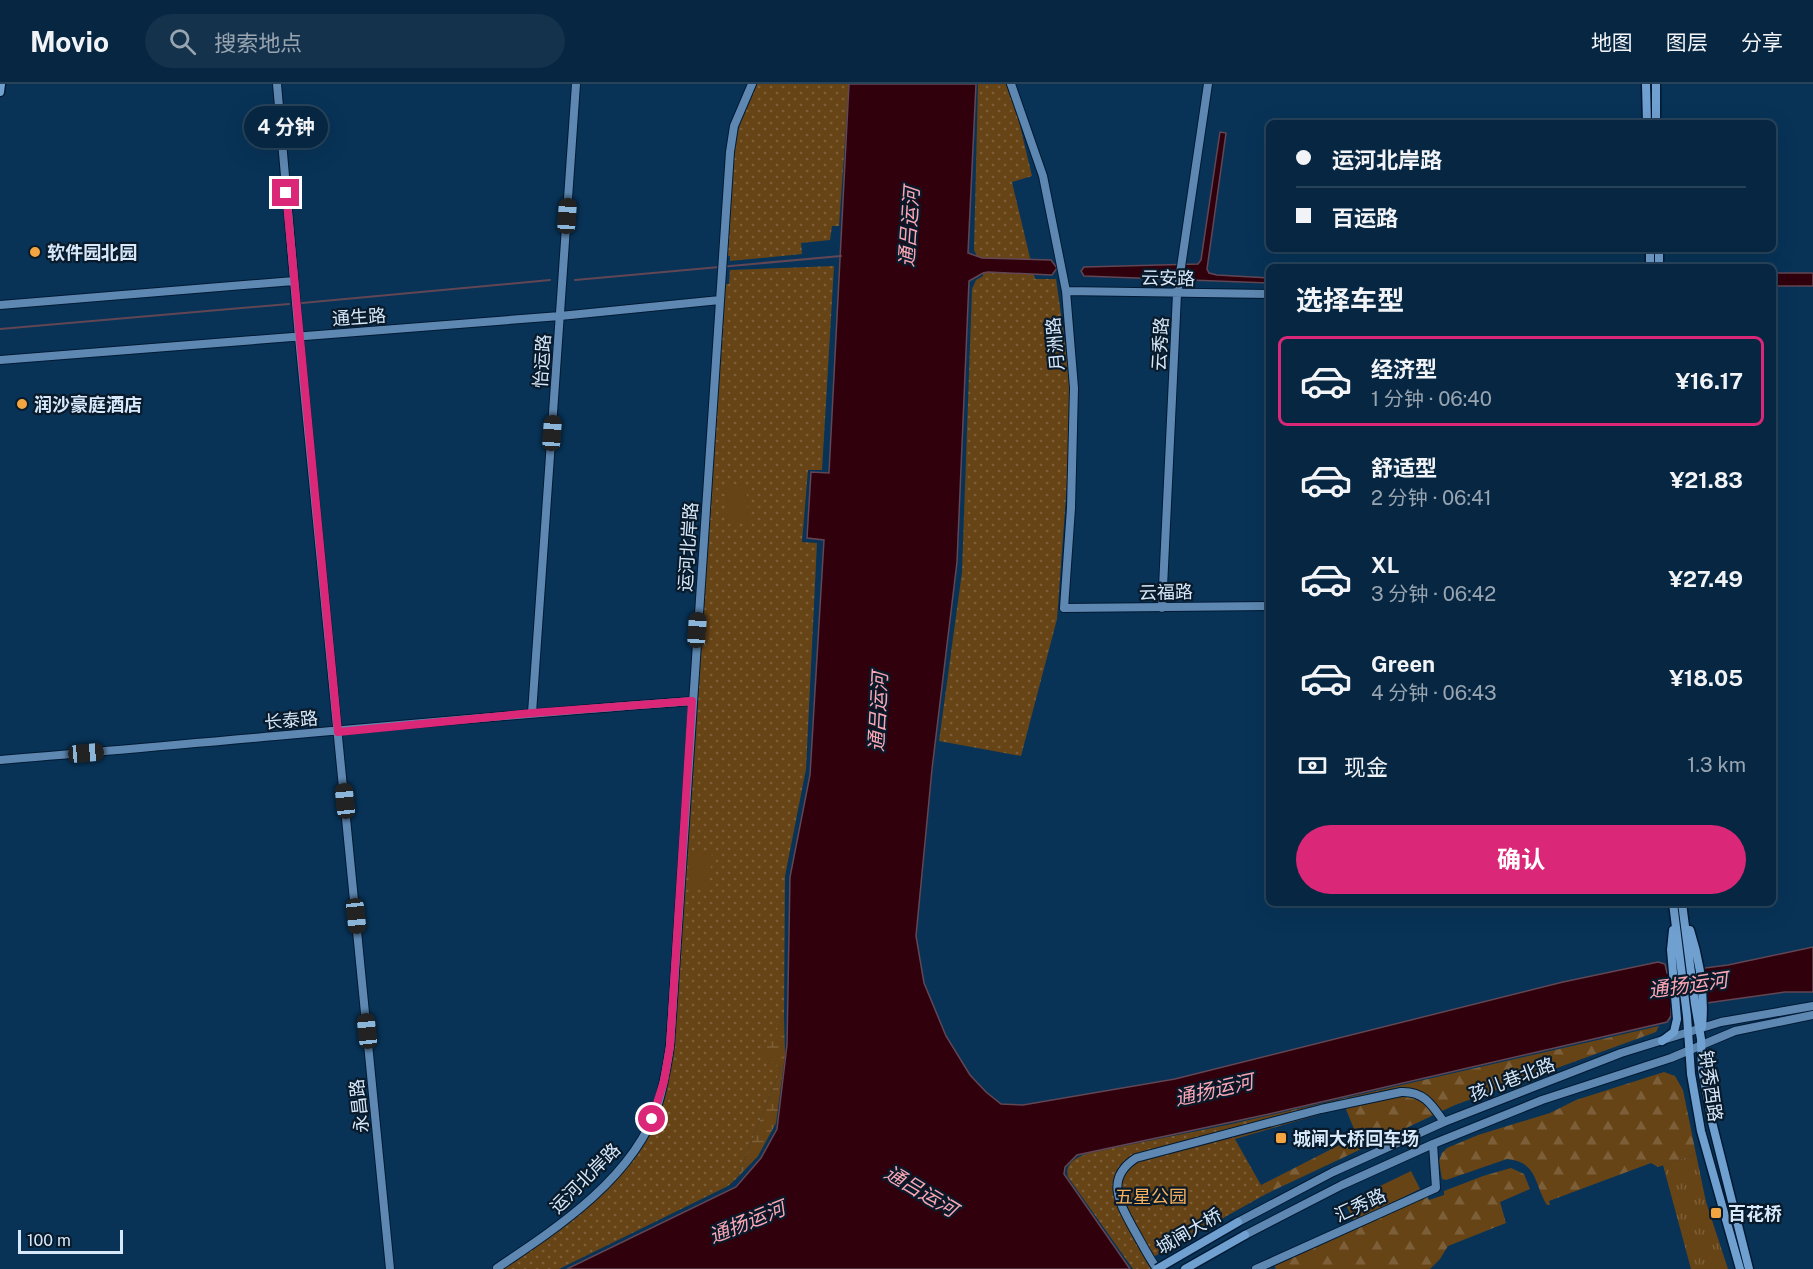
<!DOCTYPE html>
<html lang="zh">
<meta charset="utf-8">
<style>
:root{--surface:#062641;--page:#14324c;--text:#f1f3f6;--muted:#98a5b1;--line:#27435a;--accent:#db2777}
body{margin:0;font-family:"Public Sans","Noto Sans SC",sans-serif;background:var(--page);color:var(--text);height:100vh;display:flex;flex-direction:column;font-size:22px;white-space:nowrap}
*{box-sizing:border-box;margin:0}
p{font-size:20px;color:var(--muted)}
.icon{flex:none;width:33px;height:33px;fill:none;stroke:currentColor;stroke-width:2;stroke-linecap:round;stroke-linejoin:round}
.map{position:relative;flex:1;overflow:hidden}
.details{position:absolute;left:1266px;top:180px;width:510px;height:642px;display:flex;flex-direction:column;background:var(--surface);border-radius:9px;box-shadow:0 6px 24px #0002,0 0 0 2px var(--line)}
.details>*{flex:none}
.hud{position:absolute;left:1266px;top:36px;width:510px;height:132px;border-radius:9px;box-shadow:0 6px 24px #0002,0 0 0 2px var(--line);display:grid;align-content:center;height:132px;padding:0 30px;background:var(--surface)}
.scale{position:absolute;left:18px;bottom:15px;width:105px;box-sizing:border-box;padding-left:6px;border:3px solid #d6e8fa;border-top:0;font-size:16px;line-height:21px;white-space:nowrap;color:#d6e8fa;-webkit-text-stroke:4px #091a2a;paint-order:stroke}
.end{position:absolute;width:27px;height:27px;margin:-14px;border:8px solid #db2777;background:#fff;box-shadow:0 0 0 3px #fff}
.from{border-radius:50%}
.bubble{position:absolute;height:42px;border-radius:21px;background:var(--surface);box-shadow:0 6px 24px #0002,0 0 0 2px var(--line);font-size:20px;font-weight:700;line-height:42px;text-align:center}
.car{position:absolute;width:18px;height:36px;margin:-18px -9px;border-radius:8px;box-shadow:0 0 4px 2px #0007;background:linear-gradient(#222 24%,#8ab4d8 0 40%,#222 0 76%,#8ab4d8 0 86%,#222 0)}
.hud b{display:flex;align-items:center;gap:21px;height:57px;font-size:22px}
.hud b+b{border-top:2px solid var(--line)}
.hud i{width:15px;height:15px;background:var(--text)}
ul{padding:0;list-style:none}
li{display:flex;align-items:center;gap:18px;height:90px;margin:0 12px 9px;padding:0 18px;border:3px solid transparent;border-radius:9px}
li div{flex:1}
li b{display:block;font-size:22px}
li em{font-style:normal;font-weight:700}
li.active{border-color:var(--accent)}
li>.icon{width:54px;height:54px;stroke-width:1.5}
h2{padding:0 30px;font-size:27px;line-height:72px}
.pay{display:flex;align-items:center;gap:15px;height:66px;padding:0 30px;font-size:22px}
.pay p{margin-inline-start:auto}
.action{display:flex;gap:12px;margin-top:auto;padding:12px 30px}
.action a{flex:1;height:69px;border-radius:36px;background:var(--accent);color:#fff;font-size:24px;font-weight:700;line-height:69px;text-align:center}
header{display:flex;align-items:center;gap:36px;box-sizing:border-box;height:84px;padding:0 30px;background:var(--surface);border-bottom:2px solid var(--line)}
header strong{font-size:28px}
nav{display:flex;gap:33px;margin-inline-start:auto;font-size:21px}
.search{width:420px;height:54px;background:var(--page);display:flex;align-items:center;gap:15px;box-sizing:border-box;padding:0 21px;border-radius:33px;color:var(--muted);font-size:22px}
.map>svg:first-child{display:block}
</style>
<header>
<strong>Movio</strong>
<div class="search"><svg class="icon" aria-label="search" viewBox="0 0 24 24"><circle cx="10" cy="10" r="6"/><path d="M15 15l6 6"/></svg>搜索地点</div>
<nav><a>地图</a><a>图层</a><a>分享</a></nav>
</header>
<div class="map">
<svg width="1813" height="1185" viewBox="0 0 1813 1185">
<defs>
<pattern id="grass-tufts" width="24" height="20" patternUnits="userSpaceOnUse" patternTransform="scale(1.5)"><rect width="24" height="20" fill="#674416"/><path d="M3 7l-1-3M5 7V3M7 7l1-3M15 17l-1-3M17 17v-4M19 17l1-3" fill="none" stroke="#7c5f39"/></pattern>
<pattern id="forest-firs" width="22" height="20" patternUnits="userSpaceOnUse" patternTransform="scale(1.5)"><rect width="22" height="20" fill="#674416"/><path d="M5 1l3.5 6h-7zM16 11l3.5 6h-7z" fill="#7c5f39"/></pattern>
<pattern id="wetland-marsh" width="20" height="14" patternUnits="userSpaceOnUse" patternTransform="scale(1.5)"><rect width="20" height="14" fill="#674416"/><path d="M1 5h8M5 5V1M11 12h8M15 12V8" fill="none" stroke="#7c5f39"/></pattern>
<pattern id="park-dots" width="8" height="8" patternUnits="userSpaceOnUse" patternTransform="scale(1.5)"><rect width="8" height="8" fill="#674416"/><path d="M2 2h.1M6 6h.1" fill="none" stroke="#7c5f39" stroke-width="1.8" stroke-linecap="round"/></pattern>
</defs>
<rect width="100%" height="100%" fill="#083357"/>
<!-- grass -->
<path fill="url(#grass-tufts)" d="M 1696,1070 L 1706,1118 L 1728,1185 L 1691,1185 L 1663,1081 Z"/>
<!-- forest -->
<path fill="url(#forest-firs)" d="M 1659,942 L 1656,948 L 1455,1021 L 1266,1110 L 1261,1101 L 1357,1052 L 1345,1023 L 1235,1055 L 1227,1041 Z
M 1664,988 L 1675,992 L 1683,1006 L 1696,1070 L 1658,1083 L 1651,1079 L 1549,1117 L 1550,1121 L 1547,1121 C 1534,1100 1538,1078 1507,1075 L 1446,1096 L 1442,1095 L 1439,1077 L 1442,1069 L 1447,1064 L 1478,1051 L 1550,1029 L 1576,1016 Z
M 1511,1084 L 1524,1090 L 1530,1105 L 1500,1118 L 1506,1139 L 1448,1162 L 1440,1175 L 1430,1185 L 1276,1185 L 1274,1181 L 1427,1112 L 1429,1116 L 1444,1111 L 1444,1107 L 1483,1092 Z"/>
<!-- wetland -->
<path fill="url(#wetland-marsh)" d="M 784,933 L 785,971 L 776,1039 L 758,1072 L 737,1094 L 781,984 L 761,972 Z"/>
<!-- park -->
<path fill="url(#park-dots)" d="M 757,0 L 849,0 L 839,142 L 832,142 L 830,156 L 801,159 L 802,170 L 730,177 L 730,172 L 726,172 C 730,114 726,51 757,0 Z
M 978,0 L 1010,0 L 1032,92 L 1012,98 L 1035,195 L 1056,195 L 1073,316 L 1057,535 L 1021,672 L 939,657 L 962,488 L 972,205 L 976,196 L 983,192 L 983,175 L 978,174 L 974,166 Z
M 834,182 L 822,386 L 808,386 L 802,458 L 817,459 L 806,685 L 785,792 L 784,933 L 762,972 L 781,984 L 737,1094 L 728,1102 L 559,1185 L 501,1185 L 566,1141 L 601,1110 L 658,1029 L 665,1008 L 673,968 L 725,200 L 729,200 L 730,186 Z
M 1227,1041 L 1266,1110 L 1146,1177 L 1151,1185 L 1133,1185 L 1068,1093 C 1064,1079 1077,1073 1089,1069 Z"/>
<!-- pitch -->
<path fill="#674416" d="M 746,401 L 749,437 L 728,438 L 726,402 Z
M 692,767 L 712,769 L 709,805 L 689,803 Z
M 1411,1087 L 1420,1105 L 1354,1137 L 1345,1119 Z"/>
<!-- water -->
<path fill="#30000d" stroke="#624654" stroke-width="1.5" d="M 849,0 L 976,0 L 968,169 L 982,174 L 1051,176 L 1057,184 L 1052,191 L 988,188 L 983,189 L 969,197 L 957,478 L 932,685 L 916,852 L 924,899 L 946,952 L 970,991 L 986,1008 L 1001,1020 L 1023,1021 L 1175,995 L 1563,898 L 1658,878 L 1665,880 L 1667,889 L 1728,881 L 1813,863 L 1813,908 L 1785,908 L 1671,924 L 1671,932 L 1667,938 L 1269,1030 L 1077,1071 L 1065,1083 L 1064,1090 L 1130,1185 L 567,1185 L 736,1103 L 761,1074 L 777,1045 L 787,961 L 790,793 L 810,691 L 824,456 L 807,454 L 811,388 L 829,389 Z
M 1220,48 L 1226,49 L 1207,185 L 1209,189 L 1217,191 L 1269,194 L 1269,199 L 1084,192 L 1081,187 L 1084,183 L 1198,180 L 1201,176 Z
M 1773,189 L 1813,189 L 1813,202 L 1773,202 Z"/>
<g fill="none" stroke-linecap="round" stroke-linejoin="round">
<!-- stream -->
<path stroke="#624654" stroke-width="2" d="M 575,196 L 841,172
M 302,219 L 550,196
M 0,245 L 289,220"/>
<defs>
<path id="secondary" d="M 277,0 L 299,253 L 390,1185
M 1011,0 L 1043,92 L 1066,207 L 1074,304 L 1071,424 L 1064,524 L 1269,522
M 1066,207 L 1269,210
M 0,221 L 294,197
M 0,276 L 560,232 L 720,216
M 1162,524 L 1177,210 L 1208,0
M 532,629 L 576,0
M 0,676 C 231,657 461,634 692,617
M 1238,1138 L 1333,1088 L 1444,1038 L 1621,969 L 1721,938 L 1813,922
M 1245,1151 L 1342,1101 L 1433,1060 L 1542,1016 L 1671,974 L 1735,947 L 1813,931
M 497,1184 C 557,1144 635,1093 658,1020 C 664,1001 667,982 670,962 L 730,68 L 734,42 L 752,0
M 1157,1185 C 1148,1172 1141,1158 1133,1144 C 1119,1118 1105,1094 1136,1074 L 1321,1025 L 1401,1008 C 1424,1007 1432,1021 1444,1038
M 1256,1185 L 1436,1104 L 1433,1060"/>
<path id="primary" d="M 1646,0 L 1647,39
M 1656,0 L 1656,39
M 0,8 L 1,0
M 1650,165 L 1650,183
M 1659,165 L 1659,183
M 1673,819 L 1687,932 L 1691,990 L 1701,1047 L 1740,1185
M 1682,819 L 1695,920 L 1701,955 L 1702,985 L 1712,1038 L 1749,1185
M 1690,846 C 1700,877 1705,910 1702,943
M 1662,957 L 1674,948 L 1677,935 L 1671,866 L 1673,846
M 1185,1185 L 1245,1151"/>
</defs>
<!-- secondary casing -->
<use href="#secondary" stroke="#001a34" stroke-width="10"/>
<!-- primary casing -->
<use href="#primary" stroke="#001a34" stroke-width="11"/>
<!-- secondary -->
<use href="#secondary" stroke="#5e88b2" stroke-width="8"/>
<!-- primary -->
<use href="#primary" stroke="#70a0d0" stroke-width="8"/>
<defs>
<path id="primary-bridge" d="M 1157,1185 L 1238,1138"/>
</defs>
<!-- primary-bridge casing -->
<use href="#primary-bridge" stroke="#001a34" stroke-width="11" stroke-linecap="butt"/>
<!-- primary-bridge -->
<use href="#primary-bridge" stroke="#70a0d0" stroke-width="8"/>
</g>
<g fill="none" stroke-linecap="round" stroke-linejoin="round">
<!-- route -->
<path stroke="#db2777" stroke-width="8" d="M 286,109 L 338,648 L 532,629 L 692,617 L 670,962 L 664,997 L 652,1035"/>
</g>
<!-- markers -->
<g fill="#f2a541" stroke="#091a2a" stroke-width="2">
<circle cx="35" cy="168" r="6"/>
<circle cx="22" cy="320" r="6"/>
<rect x="1275" y="1048" width="12" height="12" rx="3"/>
<rect x="1710" y="1123" width="12" height="12" rx="3"/>
</g>
<g text-anchor="middle" dominant-baseline="central" stroke-width="4.5" stroke-linejoin="round" paint-order="stroke">
<!-- poi labels -->
<g font-size="18" font-weight="bold" fill="#d6e8fa" stroke="#091a2a" text-anchor="start">
<text x="47" y="168">软件园北园</text>
<text x="34" y="320">润沙豪庭酒店</text>
<text x="1293" y="1054">城闸大桥回车场</text>
<text x="1728" y="1129">百花桥</text>
</g>
<!-- street labels -->
<g font-size="18" fill="#d6e8fa" stroke="#091a2a">
<text transform="translate(1168 194) rotate(1)">云安路</text>
<text transform="translate(359 233) rotate(-4)">通生路</text>
<text transform="translate(1055 260) rotate(-95)">月洲路</text>
<text transform="translate(1160 260) rotate(-87)">云秀路</text>
<text transform="translate(542 277) rotate(-86)">怡运路</text>
<text transform="translate(688 463) rotate(-86)">运河北岸路</text>
<text transform="translate(1166 508) rotate(-1)">云福路</text>
<text transform="translate(291 636) rotate(-5)">长泰路</text>
<text transform="translate(1512 995) rotate(-21)">孩儿巷北路</text>
<text transform="translate(1711 1002) rotate(82)">钟秀西路</text>
<text transform="translate(359 1022) rotate(-96)">永昌路</text>
<text transform="translate(585 1094) rotate(-45)">运河北岸路</text>
<text transform="translate(1360 1121) rotate(-25)">汇秀路</text>
<text transform="translate(1189 1147) rotate(-30)">城闸大桥</text>
</g>
<!-- park labels -->
<g font-size="18" fill="#f7b15d" stroke="#091a2a">
<text x="1151" y="1112">五星公园</text>
</g>
<!-- water labels -->
<g font-size="20" font-style="italic" fill="#fca6b4" stroke="#091a2a">
<text transform="translate(909 143) rotate(-86)">通吕运河</text>
<text transform="translate(878 628) rotate(-87)">通吕运河</text>
<text transform="translate(1688 901) rotate(-8)">通扬运河</text>
<text transform="translate(1214 1006) rotate(-13)">通扬运河</text>
<text transform="translate(921 1107) rotate(31)">通吕运河</text>
<text transform="translate(747 1138) rotate(-22)">通扬运河</text>
</g>
</g>
</svg>
<div class="scale">100 m</div>
<i class="end from" style="left:652px;top:1035px"></i>
<i class="end" style="left:286px;top:109px"></i>
<div class="bubble" style="left:244px;top:22px;width:84px">4 分钟</div>
<i class="car" style="left:567px;top:132px;rotate:4deg"></i>
<i class="car" style="left:552px;top:349px;rotate:4deg"></i>
<i class="car" style="left:697px;top:546px;rotate:4deg"></i>
<i class="car" style="left:86px;top:669px;rotate:85deg"></i>
<i class="car" style="left:345px;top:717px;rotate:354deg"></i>
<i class="car" style="left:356px;top:832px;rotate:174deg"></i>
<i class="car" style="left:367px;top:947px;rotate:354deg"></i>
<div class="hud">
<b><i class="from"></i>运河北岸路</b>
<b><i></i>百运路</b>
</div>
<section class="details">
<h2>选择车型</h2>
<ul>
<li class="active"><svg class="icon" aria-label="car" viewBox="0 0 24 24"><path d="M5 17H2v-5l4-1 3-4h7l3 4 3 1v5h-3M9 17h6M6 11h13"/><circle cx="7" cy="17" r="2"/><circle cx="17" cy="17" r="2"/></svg><div><b>经济型</b><p>1 分钟 · 06:40</p></div><em>¥16.17</em></li>
<li><svg class="icon" aria-label="car" viewBox="0 0 24 24"><path d="M5 17H2v-5l4-1 3-4h7l3 4 3 1v5h-3M9 17h6M6 11h13"/><circle cx="7" cy="17" r="2"/><circle cx="17" cy="17" r="2"/></svg><div><b>舒适型</b><p>2 分钟 · 06:41</p></div><em>¥21.83</em></li>
<li><svg class="icon" aria-label="car" viewBox="0 0 24 24"><path d="M5 17H2v-5l4-1 3-4h7l3 4 3 1v5h-3M9 17h6M6 11h13"/><circle cx="7" cy="17" r="2"/><circle cx="17" cy="17" r="2"/></svg><div><b>XL</b><p>3 分钟 · 06:42</p></div><em>¥27.49</em></li>
<li><svg class="icon" aria-label="car" viewBox="0 0 24 24"><path d="M5 17H2v-5l4-1 3-4h7l3 4 3 1v5h-3M9 17h6M6 11h13"/><circle cx="7" cy="17" r="2"/><circle cx="17" cy="17" r="2"/></svg><div><b>Green</b><p>4 分钟 · 06:43</p></div><em>¥18.05</em></li>
</ul>
<div class="pay"><svg class="icon" aria-label="cash" viewBox="0 0 24 24"><path d="M3 7h18v10H3z"/><circle cx="12" cy="12" r="2"/></svg>现金<p>1.3 km</p></div>
<div class="action"><a>确认</a></div>
</section>
</div>
